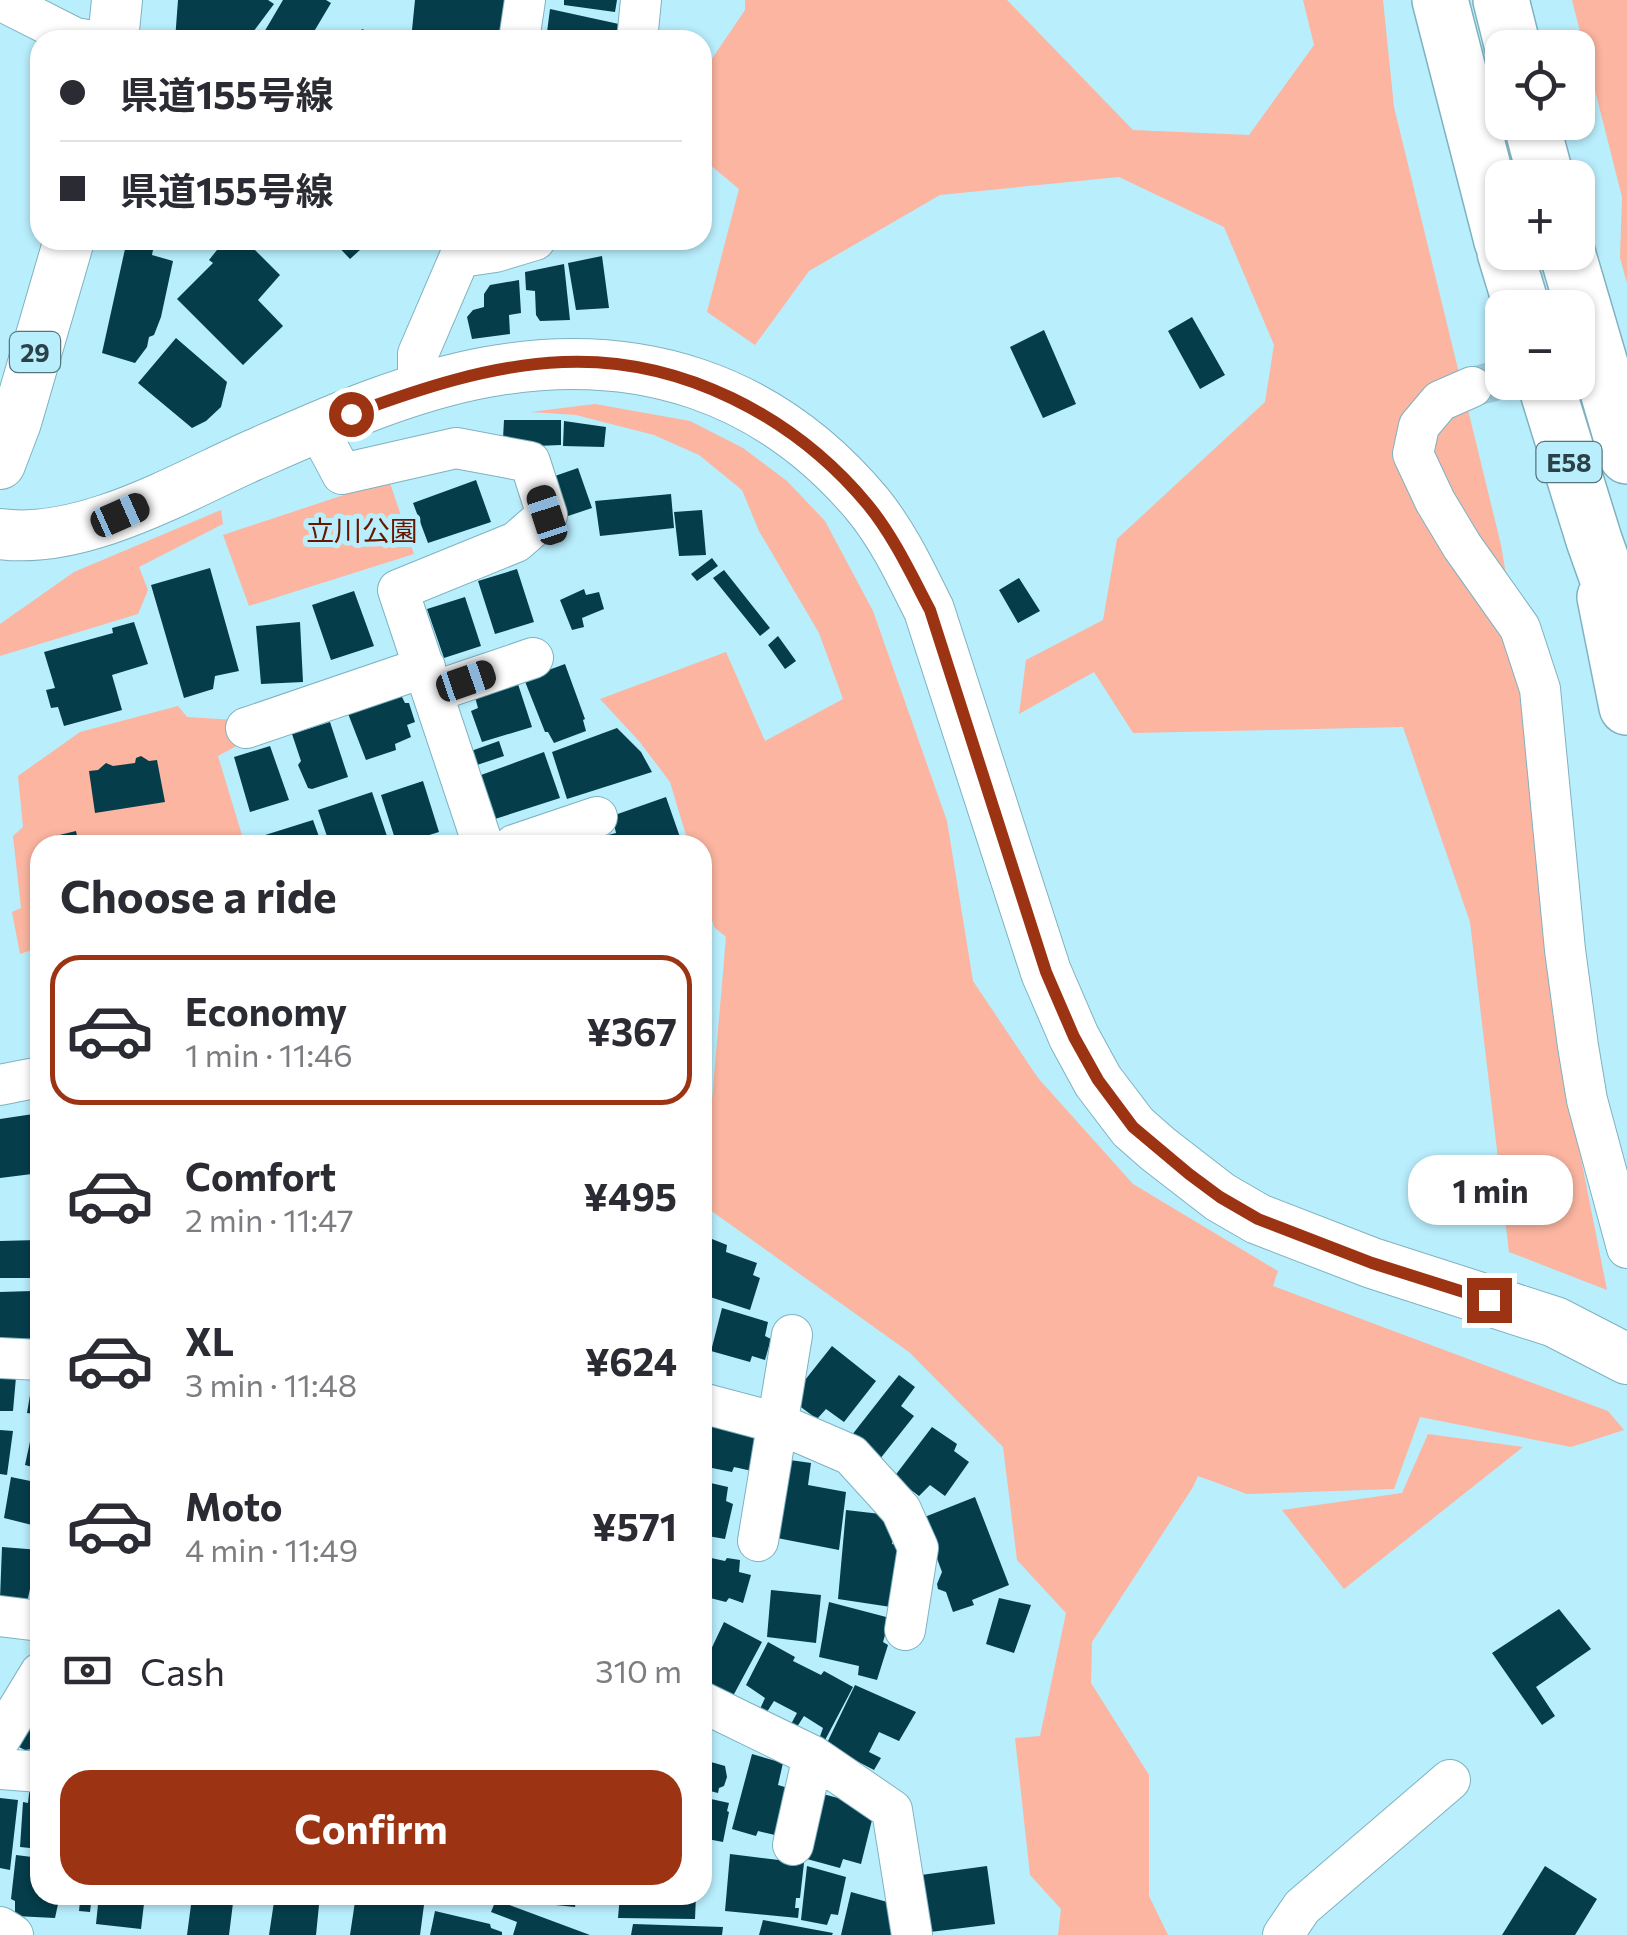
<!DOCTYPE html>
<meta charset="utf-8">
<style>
:root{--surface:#fff;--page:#f7f7f7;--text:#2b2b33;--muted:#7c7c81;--line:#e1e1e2;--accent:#9c3414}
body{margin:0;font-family:Commissioner,"Noto Sans JP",sans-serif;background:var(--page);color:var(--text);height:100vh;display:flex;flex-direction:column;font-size:38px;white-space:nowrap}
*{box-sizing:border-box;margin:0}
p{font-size:32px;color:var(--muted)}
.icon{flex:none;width:55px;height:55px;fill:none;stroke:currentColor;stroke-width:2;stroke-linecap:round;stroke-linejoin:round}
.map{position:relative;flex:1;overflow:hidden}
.side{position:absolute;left:30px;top:835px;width:682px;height:1070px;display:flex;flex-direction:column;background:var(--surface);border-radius:30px;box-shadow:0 2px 8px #0004}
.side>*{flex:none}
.banner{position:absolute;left:30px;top:30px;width:682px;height:220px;border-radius:30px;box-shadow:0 2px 8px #0004;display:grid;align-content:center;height:220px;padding:0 30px;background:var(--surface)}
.buttons{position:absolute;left:1485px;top:30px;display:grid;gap:20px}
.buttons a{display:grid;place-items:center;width:110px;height:110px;border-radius:20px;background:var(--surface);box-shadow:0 2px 8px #0004;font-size:50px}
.end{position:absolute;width:45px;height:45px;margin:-22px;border:12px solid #9c3414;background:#fff;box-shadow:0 0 0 5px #fff}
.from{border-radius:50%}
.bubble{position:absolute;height:70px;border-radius:30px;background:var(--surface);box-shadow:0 2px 8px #0004;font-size:32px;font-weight:700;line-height:70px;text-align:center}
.car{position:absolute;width:30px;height:60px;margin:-30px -15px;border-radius:12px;box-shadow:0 0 8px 2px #0007;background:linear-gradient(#222 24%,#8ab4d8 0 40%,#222 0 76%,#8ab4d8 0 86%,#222 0)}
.banner b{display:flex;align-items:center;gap:35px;height:95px;font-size:38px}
.banner b+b{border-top:2px solid var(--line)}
.banner i{width:25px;height:25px;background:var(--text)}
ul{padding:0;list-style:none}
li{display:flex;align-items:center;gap:30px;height:150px;margin:0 20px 15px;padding:0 10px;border:5px solid transparent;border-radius:30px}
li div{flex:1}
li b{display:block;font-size:38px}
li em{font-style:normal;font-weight:700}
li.selected{border-color:var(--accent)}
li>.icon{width:90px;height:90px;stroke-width:1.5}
h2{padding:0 30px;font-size:45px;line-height:120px}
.pay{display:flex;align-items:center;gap:25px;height:110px;padding:0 30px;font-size:38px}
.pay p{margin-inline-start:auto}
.primary-button{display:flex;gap:20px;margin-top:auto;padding:20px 30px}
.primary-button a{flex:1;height:115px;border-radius:30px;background:var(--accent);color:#fff;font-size:40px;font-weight:700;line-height:115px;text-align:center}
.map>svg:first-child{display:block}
</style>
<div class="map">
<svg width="1627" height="1935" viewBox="0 0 1627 1935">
<rect width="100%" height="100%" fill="#b9eefd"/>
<!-- green -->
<path fill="#fbb5a0" d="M 745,0 L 1007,0 L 1133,130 L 1249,135 L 1314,45 L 1303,0 L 1383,0 L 1394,107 L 1501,545 L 1524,681 L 1557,1037 L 1607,1290 L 1509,1252 L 1470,922 L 1403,727 L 1133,733 L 1094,672 L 1019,714 L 1026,660 L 1103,620 L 1117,539 L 1265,402 L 1274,345 L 1224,227 L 1119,177 L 940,195 L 809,271 L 755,345 L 707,312 L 739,189 L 703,159 L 703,72 L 745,10 Z
M 1572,0 L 1627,0 L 1627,283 L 1620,258 L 1622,197 Z
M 595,404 L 690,421 L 743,448 L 787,481 L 825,521 L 873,611 L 947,821 L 973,981 L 1038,1078 L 1133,1184 L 1278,1271 L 1273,1286 L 1608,1411 L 1624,1430 L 1571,1447 L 1420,1417 L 1394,1489 L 1247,1494 L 1198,1476 L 1193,1487 L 1092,1642 L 1091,1683 L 1149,1775 L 1149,1896 L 1168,1935 L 1058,1935 L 1061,1909 L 1030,1875 L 1015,1738 L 1040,1736 L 1066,1613 L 1017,1560 L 1003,1447 L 909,1352 L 703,1205 L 726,937 L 714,927 L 703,889 L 702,845 L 689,845 L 670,782 L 639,741 L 600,699 L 726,652 L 765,741 L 843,699 L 819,633 L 759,531 L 742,490 L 699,455 L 654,435 L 576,415 L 530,412 Z
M 389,480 L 414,554 L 249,606 L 223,535 Z
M 221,510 L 223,524 L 139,567 L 148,590 L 138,614 L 0,656 L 0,624 L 74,572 Z
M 178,706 L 187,717 L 236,720 L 242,743 L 218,756 L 245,845 L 40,845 L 40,947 L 20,954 L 12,912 L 21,908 L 13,836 L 23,827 L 18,776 L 80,732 Z
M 1428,1434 L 1523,1447 L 1344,1589 L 1282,1510 L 1402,1493 Z"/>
<!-- building -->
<path fill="#053d4a" d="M 178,0 L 268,0 L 274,4 L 247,40 L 175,40 Z
M 283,0 L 326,0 L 331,3 L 309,40 L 273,40 L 263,34 Z
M 415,0 L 508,0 L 504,40 L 411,40 Z
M 564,0 L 617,0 L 615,12 L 564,5 Z
M 550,9 L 628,26 L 629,40 L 546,40 Z
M 362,29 L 386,40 L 356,40 Z
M 127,240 L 155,240 L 152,255 L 173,261 L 161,317 L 154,335 L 149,337 L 147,347 L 135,363 L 102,353 Z
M 225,240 L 245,240 L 280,275 L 258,300 L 283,326 L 243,365 L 177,299 L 213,263 L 209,260 Z
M 332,240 L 371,240 L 350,259 Z
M 602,256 L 609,308 L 576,310 L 568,263 Z
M 564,264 L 570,320 L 540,321 L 536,315 L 535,291 L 526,290 L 525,272 Z
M 519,280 L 521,313 L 509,315 L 510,334 L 472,339 L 467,317 L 473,310 L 484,307 L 484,294 L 490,285 Z
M 1192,317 L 1225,375 L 1200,389 L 1168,331 Z
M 1044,330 L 1076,404 L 1043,418 L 1010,347 Z
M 176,338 L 227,382 L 221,407 L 206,421 L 192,428 L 138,383 Z
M 504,420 L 561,420 L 561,445 L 536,446 L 503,439 Z
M 564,421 L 606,427 L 604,447 L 563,446 Z
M 578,468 L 592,508 L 565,517 L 552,477 Z
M 476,480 L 491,522 L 428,543 L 413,503 Z
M 671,494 L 674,528 L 600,536 L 595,501 Z
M 702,510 L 706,555 L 679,556 L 674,512 Z
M 712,558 L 718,566 L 697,581 L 691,574 Z
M 210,568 L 239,671 L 215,676 L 213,689 L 184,698 L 151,585 Z
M 517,569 L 534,622 L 495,634 L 478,581 Z
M 724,570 L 770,628 L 760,636 L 713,578 Z
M 1019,578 L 1040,611 L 1018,623 L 999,590 Z
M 584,589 L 586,595 L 599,592 L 604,609 L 582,618 L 584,627 L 572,630 L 560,600 Z
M 354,591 L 374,646 L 331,660 L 312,605 Z
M 465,597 L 481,646 L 444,658 L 427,609 Z
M 134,622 L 148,664 L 112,675 L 122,710 L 64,726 L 58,707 L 51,708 L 46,690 L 55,688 L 44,652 L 113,633 L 112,628 Z
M 300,622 L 303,682 L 261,684 L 256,626 Z
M 778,636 L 796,661 L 785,669 L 768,645 Z
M 565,664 L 585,719 L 583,720 L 586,731 L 554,743 L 548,732 L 545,732 L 524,679 Z
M 517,681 L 532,727 L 482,742 L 471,711 L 478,708 L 473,690 Z
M 401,695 L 405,703 L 409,703 L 415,722 L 407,725 L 411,737 L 395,744 L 396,750 L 366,760 L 347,711 Z
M 330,722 L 348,777 L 312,789 L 308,788 L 298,765 L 301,761 L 292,734 Z
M 617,728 L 641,752 L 652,772 L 567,799 L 552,752 Z
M 499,741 L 504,756 L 477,765 L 471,751 Z
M 270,746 L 289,800 L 250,812 L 234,757 Z
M 544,752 L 560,798 L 495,819 L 481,775 Z
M 141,756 L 149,761 L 157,760 L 165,802 L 95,813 L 89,771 L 98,770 L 106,763 L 113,766 L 135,763 L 136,758 Z
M 423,781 L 439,832 L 397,845 L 381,795 Z
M 372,792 L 390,845 L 330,845 L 318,810 Z
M 666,797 L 681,840 L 664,845 L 594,845 L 592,839 L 616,833 L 612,816 Z
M 313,820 L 322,845 L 251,845 L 249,840 Z
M 76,831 L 79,845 L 56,845 L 55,836 Z
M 40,1113 L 40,1173 L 0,1178 L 0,1119 Z
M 712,1239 L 727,1245 L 726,1252 L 757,1263 L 753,1275 L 760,1278 L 750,1310 L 704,1295 L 711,1268 L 705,1263 Z
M 38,1240 L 39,1278 L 0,1278 L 0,1241 Z
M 33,1291 L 31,1339 L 0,1338 L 0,1292 Z
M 722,1308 L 768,1322 L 765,1336 L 771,1339 L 765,1360 L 752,1356 L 750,1362 L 711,1351 Z
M 832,1346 L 876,1381 L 844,1422 L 826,1409 L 817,1419 L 790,1399 Z
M 34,1371 L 40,1372 L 40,1415 L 27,1413 Z
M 899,1375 L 915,1387 L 901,1406 L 914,1416 L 876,1464 L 848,1440 Z
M 0,1376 L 16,1377 L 13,1411 L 0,1411 Z
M 702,1416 L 755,1436 L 752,1471 L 734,1467 L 732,1472 L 702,1466 Z
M 34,1423 L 40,1424 L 40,1469 L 25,1465 Z
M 932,1427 L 957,1444 L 954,1451 L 969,1462 L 945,1496 L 930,1485 L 919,1496 L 894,1477 Z
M 0,1430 L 13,1431 L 7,1475 L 0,1474 Z
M 790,1460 L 811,1463 L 808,1485 L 846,1492 L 839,1550 L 777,1538 Z
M 11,1477 L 40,1483 L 40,1527 L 4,1518 Z
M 702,1481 L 728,1487 L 726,1501 L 733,1504 L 725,1539 L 702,1535 Z
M 975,1497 L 1009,1585 L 972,1600 L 974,1605 L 953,1612 L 946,1592 L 938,1589 L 937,1584 L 942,1572 L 922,1518 Z
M 846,1510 L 889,1515 L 895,1526 L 892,1544 L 897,1545 L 897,1553 L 901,1560 L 891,1607 L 838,1599 Z
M 2,1547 L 40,1550 L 40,1589 L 30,1589 L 27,1603 L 0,1599 Z
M 702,1556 L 725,1561 L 727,1558 L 740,1560 L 739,1572 L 751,1575 L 743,1603 L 729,1598 L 726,1602 L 702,1596 Z
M 771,1590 L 821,1595 L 816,1643 L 767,1637 Z
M 999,1598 L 1031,1605 L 1014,1653 L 986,1644 Z
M 829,1602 L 890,1618 L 883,1642 L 888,1645 L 877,1680 L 858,1675 L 859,1666 L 819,1657 Z
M 1559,1609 L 1591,1649 L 1536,1687 L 1555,1716 L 1542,1725 L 1492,1653 Z
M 724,1622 L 762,1642 L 733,1696 L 702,1681 L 702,1655 L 707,1658 Z
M 768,1642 L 795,1657 L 793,1661 L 821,1675 L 824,1671 L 853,1687 L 823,1744 L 818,1742 L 823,1728 L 804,1716 L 795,1730 L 790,1726 L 797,1713 L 774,1701 L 765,1715 L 759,1711 L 765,1698 L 746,1685 Z
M 855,1685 L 916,1712 L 899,1741 L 879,1732 L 869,1752 L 881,1758 L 874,1770 L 826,1745 Z
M 20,1713 L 40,1723 L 38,1748 L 25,1750 L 9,1742 Z
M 702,1722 L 713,1725 L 704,1760 L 725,1766 L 727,1777 L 724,1786 L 719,1788 L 718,1793 L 702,1789 Z
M 752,1754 L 783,1763 L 778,1785 L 788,1788 L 775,1835 L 758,1831 L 756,1836 L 732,1829 Z
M 30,1785 L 40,1787 L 40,1849 L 20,1847 L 23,1802 L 28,1803 Z
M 823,1794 L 875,1808 L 861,1864 L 843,1859 L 840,1868 L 807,1859 Z
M 702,1797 L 729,1803 L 727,1811 L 729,1812 L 723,1842 L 702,1838 Z
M 0,1798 L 18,1800 L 10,1870 L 0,1868 Z
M 730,1854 L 804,1863 L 800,1898 L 796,1898 L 795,1908 L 799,1908 L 798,1918 L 725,1911 Z
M 16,1855 L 40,1858 L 40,1895 L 60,1895 L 55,1918 L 15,1916 L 15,1901 L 11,1899 Z
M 807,1866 L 846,1877 L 838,1915 L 831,1914 L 827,1925 L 801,1920 Z
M 987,1866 L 995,1924 L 930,1932 L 921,1875 Z
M 1545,1866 L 1597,1899 L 1575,1935 L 1502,1935 Z
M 851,1892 L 891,1903 L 898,1935 L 841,1935 Z
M 67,1895 L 92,1895 L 90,1912 L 79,1911 L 80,1901 L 67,1899 Z
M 99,1895 L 145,1895 L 141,1929 L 96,1924 Z
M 187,1895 L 234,1895 L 229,1935 L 187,1935 L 191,1905 L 185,1904 Z
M 275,1895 L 320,1895 L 316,1935 L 269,1935 Z
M 356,1895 L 388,1897 L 391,1901 L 424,1905 L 420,1935 L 350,1935 Z
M 547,1895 L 577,1895 L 575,1907 L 546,1904 Z
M 620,1895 L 696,1895 L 695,1919 L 618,1918 Z
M 496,1900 L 590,1935 L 513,1935 L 517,1922 L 491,1912 Z
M 435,1911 L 490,1924 L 491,1928 L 502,1932 L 502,1935 L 430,1935 Z
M 763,1920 L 833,1933 L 832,1935 L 759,1935 Z
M 633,1924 L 723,1927 L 722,1935 L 631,1935 Z"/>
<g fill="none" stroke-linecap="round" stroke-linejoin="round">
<!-- minor-tunnel -->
<path stroke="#9dcbd9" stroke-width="40" stroke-dasharray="40 20" stroke-linecap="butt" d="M 1472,387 L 1502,379"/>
<defs>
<path id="minor" d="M 0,0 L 75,38 L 87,40
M 519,40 L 525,0
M 637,40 L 641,0
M 461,257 L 495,252 L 535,240
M 1472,387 L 1440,401 L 1419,426 L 1413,454 L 1435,501 L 1462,546 L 1520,628 L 1540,689 L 1565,950 L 1578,1046 L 1587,1100 L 1627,1248
M 418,389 L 418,354 L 467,240
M 317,427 L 342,474 L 456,448 L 530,462 L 547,515 L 516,542 L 398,590 L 483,845
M 433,692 L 533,658
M 246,728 L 425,667
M 514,845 L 597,817
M 0,1085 L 40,1077
M 0,1358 L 40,1360
M 702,1403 L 777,1423 L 851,1455 L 901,1510 L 918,1548 L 905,1630
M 758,1541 L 792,1335
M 0,1616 L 40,1621
M 702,1702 L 813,1756 L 892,1810 L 912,1935
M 0,1739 L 40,1673
M 0,1769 L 40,1772
M 793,1845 L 813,1756
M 0,1927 L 13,1935
M 1283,1935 L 1302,1907 L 1450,1780"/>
<path id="major" d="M 113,40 L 117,0
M 0,464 L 16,422 L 69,240
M 0,534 C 82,545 178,489 251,456 C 326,423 405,387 487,372 C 637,345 769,386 868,505 C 894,537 911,574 929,610 L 1046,972 L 1074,1037 L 1098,1081 L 1133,1127 L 1158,1149 L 1220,1197 L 1258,1219 L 1372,1263 L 1555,1322 L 1627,1359"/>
<path id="highway" d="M 1440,0 L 1502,241
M 1501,0 L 1513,48
M 1531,122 L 1546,178
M 1505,252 L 1522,308
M 1567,252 L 1627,456
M 1545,382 L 1594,540 L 1627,633
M 1605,597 L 1627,707"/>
</defs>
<!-- minor casing -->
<use href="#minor" stroke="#7fb2c0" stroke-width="42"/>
<!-- major casing -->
<use href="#major" stroke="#7fb2c0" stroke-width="52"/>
<!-- highway casing -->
<use href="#highway" stroke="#7fb2c0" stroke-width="58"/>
<!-- minor -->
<use href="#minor" stroke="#fff" stroke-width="40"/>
<!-- major -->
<use href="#major" stroke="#fff" stroke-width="50"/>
<!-- highway -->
<use href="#highway" stroke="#fff" stroke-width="55"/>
</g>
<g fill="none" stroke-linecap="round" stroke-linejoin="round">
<!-- route -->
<path stroke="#9c3414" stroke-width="12" d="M 351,414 C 419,389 490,365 563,362 C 681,357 794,416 868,505 C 894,537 911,574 930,610 L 1046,972 L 1074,1037 L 1098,1080 L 1133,1127 L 1189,1174 L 1220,1197 L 1258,1219 L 1372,1263 L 1489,1300"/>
</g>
<g text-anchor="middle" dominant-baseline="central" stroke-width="10" stroke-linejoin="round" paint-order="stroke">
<!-- shield labels -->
<g fill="#b9eefd" stroke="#56757e" stroke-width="2.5">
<rect x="10" y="332" width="50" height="40" rx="8"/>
<rect x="1536.5" y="442" width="65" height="40" rx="8"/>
</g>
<g font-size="25" font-weight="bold" fill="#2b4147">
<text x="35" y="352">29</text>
<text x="1569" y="462">E58</text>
</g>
<!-- park labels -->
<g font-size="28" fill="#671700" stroke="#b9eefd">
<text x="362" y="530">立川公園</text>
</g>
</g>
</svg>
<div class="buttons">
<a><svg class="icon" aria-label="locate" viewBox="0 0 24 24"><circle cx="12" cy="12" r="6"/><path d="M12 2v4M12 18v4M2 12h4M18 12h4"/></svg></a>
<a>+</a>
<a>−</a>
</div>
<i class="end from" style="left:351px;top:414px"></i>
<i class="end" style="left:1489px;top:1300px"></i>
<div class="bubble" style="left:1408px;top:1155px;width:165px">1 min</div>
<i class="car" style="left:120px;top:515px;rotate:66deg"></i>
<i class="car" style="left:547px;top:515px;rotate:342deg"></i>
<i class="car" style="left:466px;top:681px;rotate:71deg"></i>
<div class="banner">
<b><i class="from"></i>県道155号線</b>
<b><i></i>県道155号線</b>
</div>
<section class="side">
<h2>Choose a ride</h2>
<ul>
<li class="selected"><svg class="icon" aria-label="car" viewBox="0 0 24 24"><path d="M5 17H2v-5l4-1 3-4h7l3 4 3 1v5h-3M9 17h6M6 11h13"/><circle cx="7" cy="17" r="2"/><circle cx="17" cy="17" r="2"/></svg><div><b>Economy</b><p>1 min · 11:46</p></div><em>¥367</em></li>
<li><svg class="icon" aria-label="car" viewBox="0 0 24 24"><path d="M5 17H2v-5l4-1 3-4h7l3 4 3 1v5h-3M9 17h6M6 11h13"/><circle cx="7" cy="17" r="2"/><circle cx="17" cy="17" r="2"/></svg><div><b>Comfort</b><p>2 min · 11:47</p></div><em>¥495</em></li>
<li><svg class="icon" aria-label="car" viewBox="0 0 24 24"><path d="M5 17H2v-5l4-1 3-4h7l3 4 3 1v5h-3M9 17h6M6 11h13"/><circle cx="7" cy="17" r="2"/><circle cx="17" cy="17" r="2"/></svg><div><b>XL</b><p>3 min · 11:48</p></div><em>¥624</em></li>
<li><svg class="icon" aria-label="car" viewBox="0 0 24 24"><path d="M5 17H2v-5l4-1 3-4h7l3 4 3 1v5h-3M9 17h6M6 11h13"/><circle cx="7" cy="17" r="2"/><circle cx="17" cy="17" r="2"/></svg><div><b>Moto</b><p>4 min · 11:49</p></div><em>¥571</em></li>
</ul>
<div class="pay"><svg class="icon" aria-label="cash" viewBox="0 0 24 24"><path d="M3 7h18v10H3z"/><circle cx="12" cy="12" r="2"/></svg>Cash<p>310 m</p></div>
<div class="primary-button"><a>Confirm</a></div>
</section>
</div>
